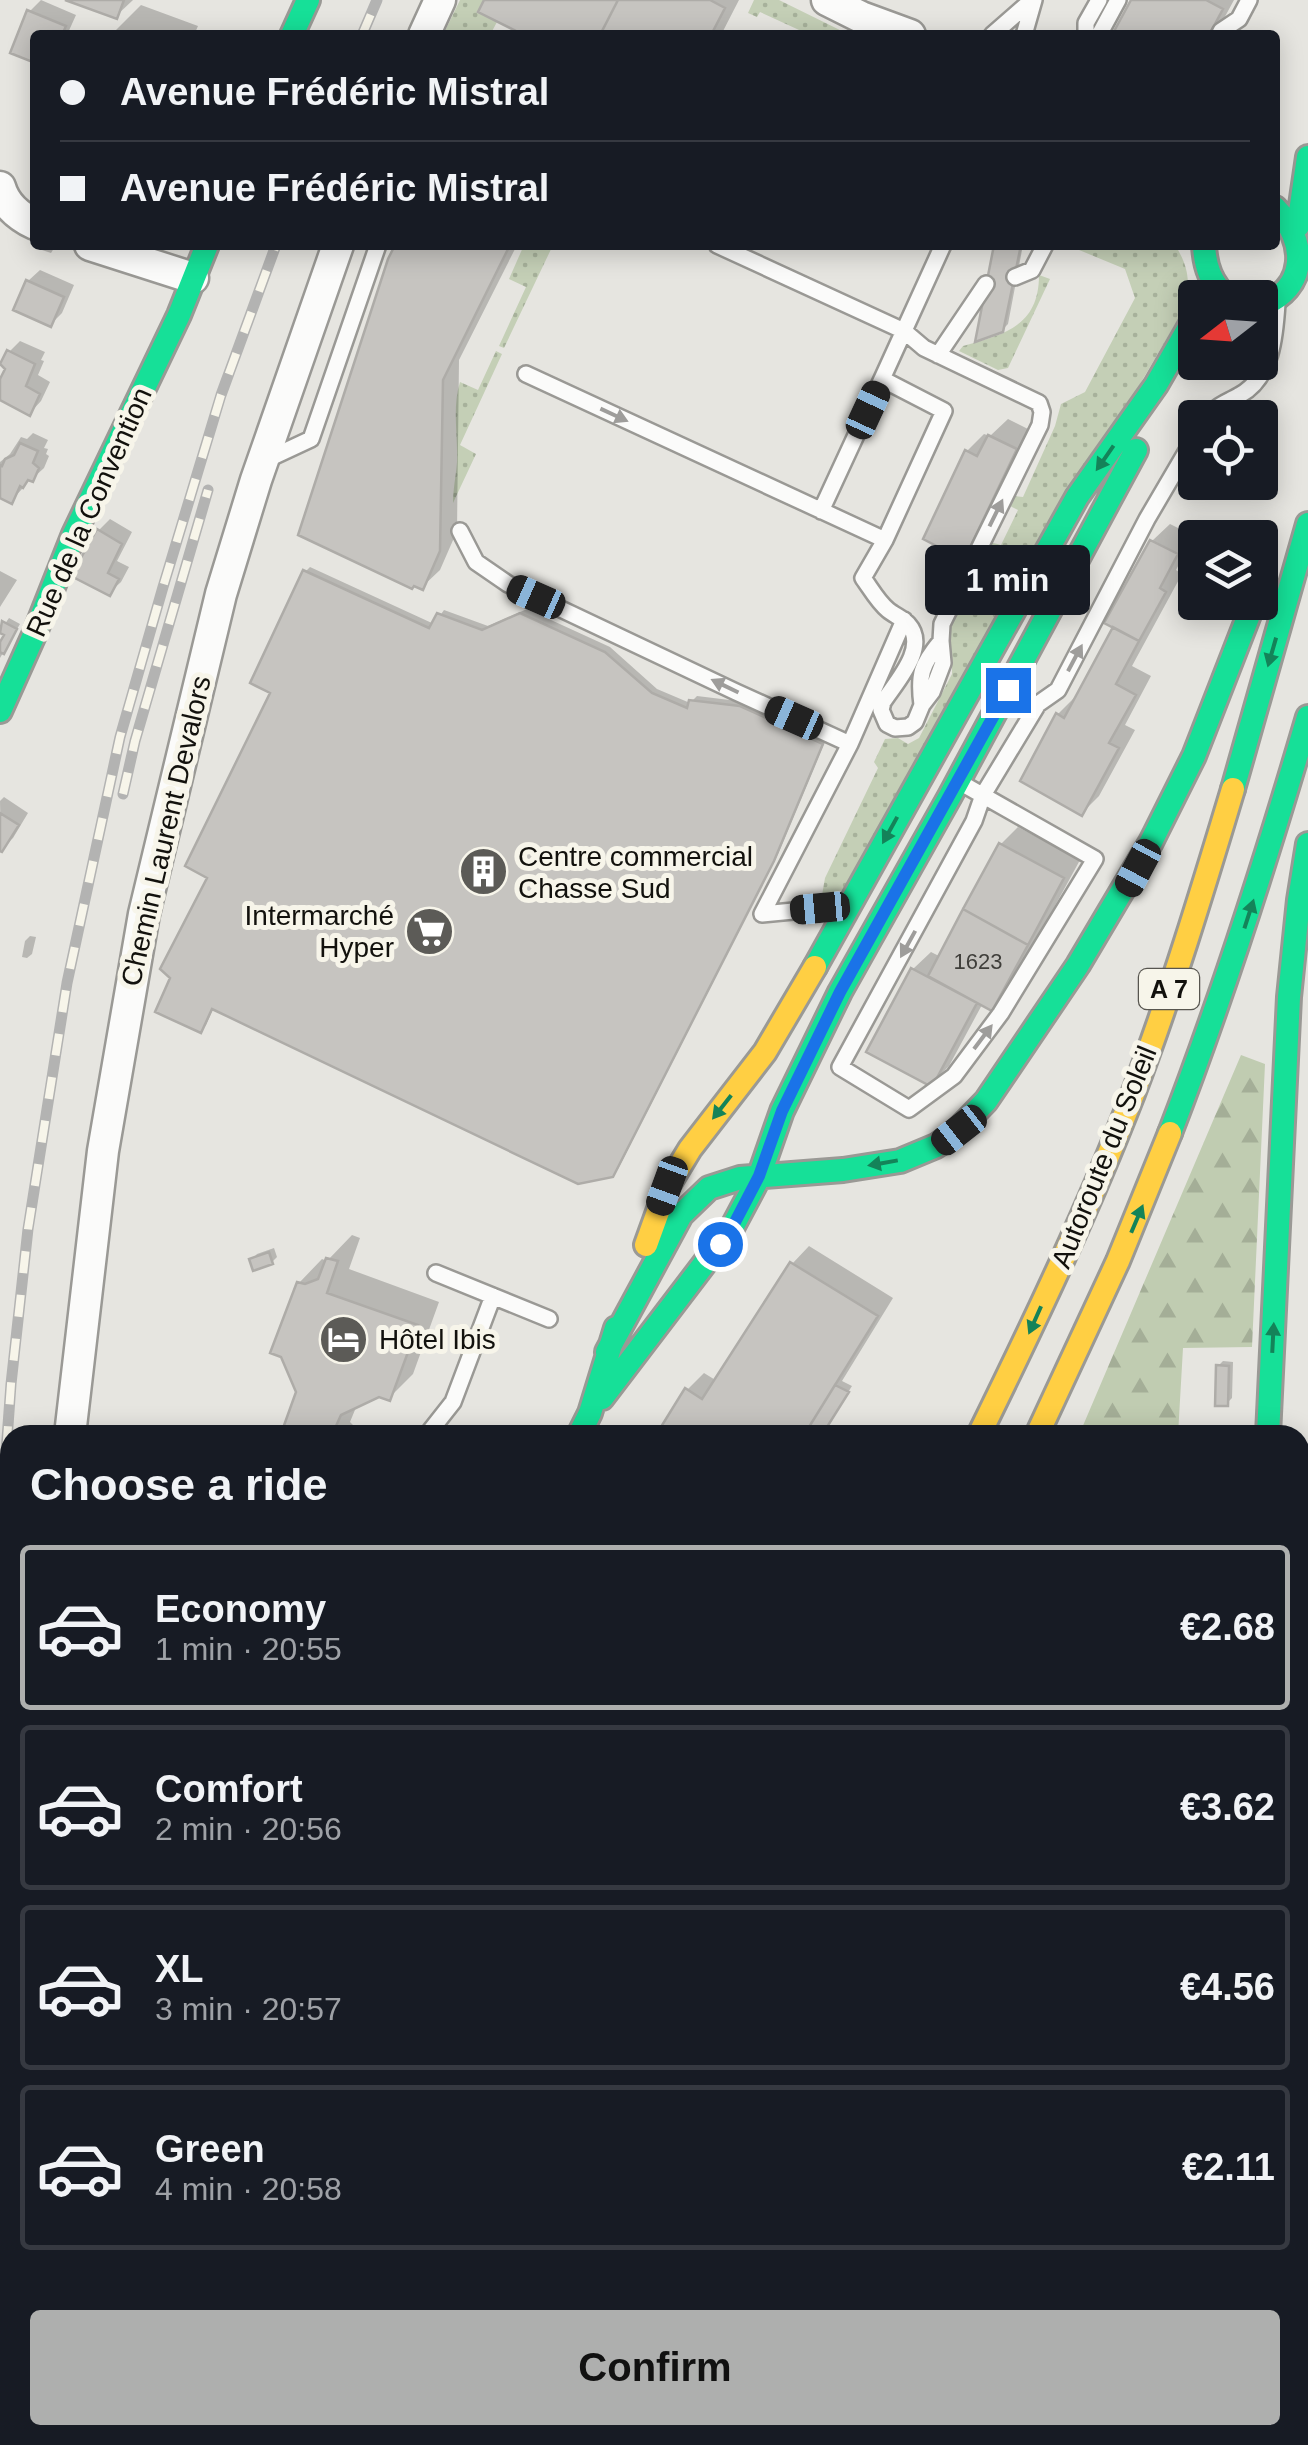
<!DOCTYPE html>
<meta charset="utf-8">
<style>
:root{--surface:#171b24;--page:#242831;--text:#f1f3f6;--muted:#9ea1a6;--line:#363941;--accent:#aeafae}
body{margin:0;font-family:Arial,sans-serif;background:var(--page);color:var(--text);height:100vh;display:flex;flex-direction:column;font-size:38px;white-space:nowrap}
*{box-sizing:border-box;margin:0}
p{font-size:32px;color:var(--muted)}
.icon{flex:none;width:55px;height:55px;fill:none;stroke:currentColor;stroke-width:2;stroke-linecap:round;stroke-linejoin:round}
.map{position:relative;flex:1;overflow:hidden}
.panel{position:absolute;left:0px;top:1425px;width:1310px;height:1020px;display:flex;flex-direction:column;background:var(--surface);border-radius:30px 30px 0 0;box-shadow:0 5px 25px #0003}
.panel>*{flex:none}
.guide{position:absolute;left:30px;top:30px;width:1250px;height:220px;border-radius:10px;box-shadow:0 5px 25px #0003;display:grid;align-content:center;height:220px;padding:0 30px;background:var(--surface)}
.needle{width:65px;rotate:253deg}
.tools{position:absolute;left:1178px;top:280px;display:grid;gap:20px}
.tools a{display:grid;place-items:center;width:100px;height:100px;border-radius:10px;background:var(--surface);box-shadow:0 5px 25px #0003;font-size:50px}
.end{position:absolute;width:45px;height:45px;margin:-22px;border:12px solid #1a73e8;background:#fff;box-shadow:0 0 0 5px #fff}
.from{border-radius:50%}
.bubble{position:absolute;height:70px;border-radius:10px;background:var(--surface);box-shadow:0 5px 25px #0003;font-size:32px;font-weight:700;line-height:70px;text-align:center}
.car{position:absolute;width:30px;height:60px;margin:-30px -15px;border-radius:12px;box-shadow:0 0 8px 2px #0007;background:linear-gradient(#222 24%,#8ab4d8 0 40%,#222 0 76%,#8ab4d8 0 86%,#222 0)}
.guide b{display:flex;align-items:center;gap:35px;height:95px;font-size:38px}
.guide b+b{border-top:2px solid var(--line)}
.guide i{width:25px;height:25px;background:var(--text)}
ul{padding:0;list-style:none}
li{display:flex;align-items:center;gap:30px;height:165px;margin:0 20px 15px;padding:0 10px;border:5px solid var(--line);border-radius:10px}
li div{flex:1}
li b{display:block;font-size:38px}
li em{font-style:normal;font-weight:700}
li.current{border-color:var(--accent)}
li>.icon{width:90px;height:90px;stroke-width:1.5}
h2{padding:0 30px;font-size:45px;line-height:120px}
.cta{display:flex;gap:20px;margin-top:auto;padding:20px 30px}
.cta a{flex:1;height:115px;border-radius:10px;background:var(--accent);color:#111;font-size:40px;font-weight:700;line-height:115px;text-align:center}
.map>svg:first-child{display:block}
</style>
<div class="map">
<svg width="1308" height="2445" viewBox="0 0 1308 2445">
<defs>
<pattern id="grass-dots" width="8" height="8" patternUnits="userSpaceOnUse" patternTransform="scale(2.5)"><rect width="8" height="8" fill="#c4cfb6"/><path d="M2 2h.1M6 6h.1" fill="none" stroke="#a7b19b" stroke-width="1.8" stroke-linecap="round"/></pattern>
<pattern id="forest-firs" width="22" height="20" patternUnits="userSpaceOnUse" patternTransform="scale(2.5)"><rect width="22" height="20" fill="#c0ccb1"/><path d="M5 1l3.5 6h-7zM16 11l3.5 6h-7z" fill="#a4ae97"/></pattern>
</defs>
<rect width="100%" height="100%" fill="#e6e5e0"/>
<!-- grass -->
<path fill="url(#grass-dots)" d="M 460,0 L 484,0 L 478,12 L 497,22 L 490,35 L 443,35 Z
M 754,0 L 779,0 L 850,35 L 810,35 L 760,12 L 757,17 L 748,13 Z
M 524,245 L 553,245 L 504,348 L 499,346 L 526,287 L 509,279 Z
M 1067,245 L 1175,245 C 1189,267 1191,284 1184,309 L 843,890 L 822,895 L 825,878 L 878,768 L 874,762 L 885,739 L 898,738 L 908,744 L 919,738 L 952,674 L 952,655 L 948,634 L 990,542 L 1001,545 L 1018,510 L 1008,505 L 1013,496 L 1023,497 L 1055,426 L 1061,404 L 1085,392 L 1135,298 L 1125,269 Z
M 1039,275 L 1050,279 L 1008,368 L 998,370 L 959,351 L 963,346 C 1005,334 1039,326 1039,275 Z
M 496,351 L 502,354 L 460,445 L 476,454 L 453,503 C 453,489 456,476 457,462 C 458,435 452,408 460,382 L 478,390 Z"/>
<!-- forest -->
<path fill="url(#forest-firs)" d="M 1241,1055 L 1265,1064 L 1252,1347 L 1183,1348 L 1178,1435 L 1079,1435 Z"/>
<!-- shadow -->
<path fill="#0003" d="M 41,0 L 76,15 L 67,35 L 35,35 L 35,61 L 29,12 Z
M 73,0 L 133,0 L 116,16 Z
M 486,0 L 739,0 L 721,35 L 531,35 Z
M 1133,0 L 1234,0 L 1215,35 L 1115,35 Z
M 141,5 L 198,26 L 194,35 L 111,35 Z
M 37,245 L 56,245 L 51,253 L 36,248 Z
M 398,245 L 517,245 L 459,360 L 457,531 L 440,570 L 422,587 Z
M 997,245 L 1023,245 L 1008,324 L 1002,330 Z
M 40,270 L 74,285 L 62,313 L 51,324 L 16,309 L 28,281 Z
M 20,341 L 45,352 L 41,360 L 44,361 L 38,375 L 50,382 L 41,401 L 30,413 L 0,398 L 0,385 L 8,368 L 9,352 Z
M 1008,419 L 1032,431 L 981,540 L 964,557 L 967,451 L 984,434 L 990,436 Z
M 33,433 L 48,440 L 44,448 L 48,449 L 46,454 L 49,456 L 44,468 L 32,479 L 30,478 L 26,482 L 22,489 L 11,501 L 0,496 L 0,462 L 10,454 L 21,437 L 27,439 Z
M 110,519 L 132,532 L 117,561 L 129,567 L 121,582 L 109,593 L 75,575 L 99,530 Z
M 1170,524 L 1194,536 L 1176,570 L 1182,574 L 1132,666 L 1151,676 L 1125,725 L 1135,730 L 1099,796 L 1082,813 L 1023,780 L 1058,714 L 1075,697 L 1116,626 L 1152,541 Z
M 310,567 L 434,624 L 444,610 L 488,626 L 527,609 L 610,647 L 657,689 L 690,703 L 697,696 L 746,702 L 826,739 L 778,854 L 618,1169 L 612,1174 L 214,1007 L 206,1025 L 201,1030 L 211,877 L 274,691 L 305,572 Z
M 0,571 L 17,580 L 0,607 Z
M 9,618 L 20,624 L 0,658 L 0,647 L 7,634 L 0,631 Z
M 4,797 L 28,813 L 13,838 L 1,849 L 0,801 Z
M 1018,827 L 1080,860 L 1009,990 L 992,1008 L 983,1003 L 949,1066 L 931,1084 L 913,969 L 931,952 L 941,957 L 1001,844 Z
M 30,936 L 36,937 L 32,954 L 27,958 L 22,957 L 25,941 Z
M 352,1235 L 360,1238 L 349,1269 L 439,1302 L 413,1374 L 389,1398 L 379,1395 L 357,1405 L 350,1422 L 357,1429 L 352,1435 L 278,1435 L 279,1432 L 287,1423 L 298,1392 L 299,1283 L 322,1259 L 327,1261 Z
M 809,1246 L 893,1298 L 842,1381 L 852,1386 L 821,1435 L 659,1435 L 687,1390 L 704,1373 L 717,1381 L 792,1264 Z
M 274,1248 L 277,1257 L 272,1262 L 252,1259 L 257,1254 Z
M 1223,1361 L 1233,1362 L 1232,1398 L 1227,1403 L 1218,1366 Z
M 936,2435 L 1177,2435 L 1176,2445 L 935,2445 Z"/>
<!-- building -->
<path fill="#c6c4c0" stroke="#aeaca8" stroke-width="2.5" d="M 65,0 L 124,0 L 117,19 Z
M 484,0 L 618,0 L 600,35 L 524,35 L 478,12 Z
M 618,0 L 710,0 L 725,8 L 711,35 L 600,35 Z
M 1131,0 L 1206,0 L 1223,9 L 1209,35 L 1112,35 Z
M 27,10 L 66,26 L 62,35 L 35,35 L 35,63 L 10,53 Z
M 395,245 L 510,245 L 443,380 L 440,551 L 423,590 L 414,586 L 412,589 L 298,535 L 388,259 Z
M 994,245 L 1021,245 L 1003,332 L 975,342 Z
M 26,280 L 64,297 L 51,327 L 13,310 Z
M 7,350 L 35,364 L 26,386 L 40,394 L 30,416 L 0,400 L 0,379 L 5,369 L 0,364 Z
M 988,435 L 1017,449 L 964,560 L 923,539 L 965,450 L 977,456 Z
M 20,443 L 38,451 L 33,463 L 39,468 L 33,482 L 28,480 L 23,488 L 20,486 L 12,504 L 0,498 L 0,465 L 2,466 L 5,459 L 14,455 Z
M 97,529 L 122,544 L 108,573 L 119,579 L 110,596 L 71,576 Z
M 1150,540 L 1178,554 L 1160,588 L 1166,592 L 1139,641 L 1104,623 Z
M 303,570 L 429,628 L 437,613 L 482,630 L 520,613 L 605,652 L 652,693 L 687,708 L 689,700 L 740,706 L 823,744 L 774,861 L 613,1177 L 578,1184 L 212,1009 L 201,1033 L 155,1012 L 170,978 L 160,969 L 207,878 L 185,866 L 270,693 L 250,683 Z
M 2,621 L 17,629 L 4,654 L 0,652 L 0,642 L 4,635 L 0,633 Z
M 1113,627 L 1139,641 L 1116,684 L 1136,695 L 1109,743 L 1119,748 L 1082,816 L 1020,781 L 1056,713 L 1064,718 Z
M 0,813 L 19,825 L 2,852 L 0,851 Z
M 999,843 L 1064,878 L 1028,945 L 963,909 Z
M 963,909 L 1028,945 L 992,1011 L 928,976 Z
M 911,968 L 977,1003 L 932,1087 L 866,1052 Z
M 269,1252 L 273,1264 L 253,1271 L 249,1259 Z
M 326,1258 L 338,1261 L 327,1293 L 418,1325 L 390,1401 L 379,1397 L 341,1415 L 332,1435 L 276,1435 L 276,1430 L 282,1431 L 296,1392 L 281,1357 L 270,1353 L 297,1282 L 305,1284 L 318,1279 Z
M 790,1262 L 878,1316 L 804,1435 L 656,1435 L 685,1388 L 702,1399 Z
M 1216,1365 L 1229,1366 L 1228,1406 L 1215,1406 Z
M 835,1385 L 849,1392 L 822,1435 L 804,1435 Z
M 933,2435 L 1162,2435 L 1161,2445 L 933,2445 Z"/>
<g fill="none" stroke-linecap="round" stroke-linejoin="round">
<defs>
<path id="lane" d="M 992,35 L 1032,0
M 1024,35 L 1034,0
M 1086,35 L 1086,23 L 1099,0
M 1099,35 L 1118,0
M 1219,35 L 1221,31 L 1239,19 L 1249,0
M 717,245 L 904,331 L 924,348 L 1039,403 L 1042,412 L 1040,425 L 942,624 L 941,641 L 943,663 L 932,692 L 922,705 L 915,722 L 908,727 L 895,728 L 887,724 L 881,710 L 883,702 C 896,682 929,647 908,624 C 902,618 894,615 888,610 C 878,602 871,589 863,578 L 885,540 L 944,411 L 882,379 L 821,511
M 1015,277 L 1032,270 L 1045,245
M 938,355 L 986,284
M 526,374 L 885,540
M 882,379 L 943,245
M 1208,418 C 1216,405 1227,403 1240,395 C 1272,377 1275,336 1277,303
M 266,460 L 311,439 L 378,245
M 460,531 L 476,562 L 508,584 L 736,692 L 850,744 L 904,620
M 922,705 C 918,675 921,665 941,641
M 961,783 L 1095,859 L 1001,1013 L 954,1076 L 909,1109 L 840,1067 L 974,821 L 983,795 L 1038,704 L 1058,690 L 1147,519 L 1195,437
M 845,906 L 762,914 L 850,744
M 436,1273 L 549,1319
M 427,1435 L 453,1402 L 493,1296
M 601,2435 L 615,2445"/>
<path id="street" d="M 827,0 L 861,17 L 910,35
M 424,35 L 440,0
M 0,187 C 5,205 18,216 35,224
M 90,245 L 193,278
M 70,1435 L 103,1151 L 144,914 L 221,594 L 256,480 L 338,245
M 0,1936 L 10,1937
M 786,2445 L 795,2435"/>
<path id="fast" d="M 292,35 L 308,0
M 1298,226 L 1308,157
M 1204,245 C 1205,267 1211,283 1227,298
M 1260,306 C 1308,289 1308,241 1275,208
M 0,711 L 34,635 L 74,534 L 179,315 L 207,245
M 1233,789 L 1308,524
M 815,967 L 1077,497 L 1156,385 L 1195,317
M 1170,1133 C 1223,996 1267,857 1308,717
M 607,1352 L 681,1215 L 709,1188 L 740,1178 L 843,1170 L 900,1161 L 936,1146 L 955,1133 L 986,1101 L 1078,965 L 1151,842 L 1194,756 L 1254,602
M 602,1398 L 733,1226 L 759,1177 L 782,1111 L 840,992 L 950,796 L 1136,450
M 579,1435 L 590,1413 L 616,1328
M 1268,1435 L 1289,997 L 1299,900 L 1308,844
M 686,2435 L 693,2445
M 302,2445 L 313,2435
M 1224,2445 L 1225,2435"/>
<path id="slow" d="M 646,1245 L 667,1187 L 690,1149 L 765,1052 L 815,967
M 979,1435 C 1034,1323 1088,1210 1133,1094 C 1171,994 1202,892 1233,789
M 1037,1435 L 1118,1261 L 1170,1133"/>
<path id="jam" d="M 230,2445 L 241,2435"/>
</defs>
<!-- lane casing -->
<use href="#lane" stroke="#9a9995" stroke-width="20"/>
<!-- street casing -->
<use href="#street" stroke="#9a9995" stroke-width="35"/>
<!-- fast casing -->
<use href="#fast" stroke="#9a9995" stroke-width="28"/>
<!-- slow casing -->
<use href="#slow" stroke="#9a9995" stroke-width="28"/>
<!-- jam casing -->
<use href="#jam" stroke="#9a9995" stroke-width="28"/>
<!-- lane -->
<use href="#lane" stroke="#fbfbfa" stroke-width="15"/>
<!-- street -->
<use href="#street" stroke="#fbfbfa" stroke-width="30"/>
<!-- fast -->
<use href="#fast" stroke="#16e098" stroke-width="22"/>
<!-- slow -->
<use href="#slow" stroke="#ffcf43" stroke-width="22"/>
<!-- jam -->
<use href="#jam" stroke="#f24e42" stroke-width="22"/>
<defs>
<path id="rail" d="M 362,35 L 377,0
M 123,794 L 135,741 L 208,490
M 0,1536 L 11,1384 L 28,1229 L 67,983 L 120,737 L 163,587 L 221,395 L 276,245
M 0,1809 L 10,1615"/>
</defs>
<!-- rail casing -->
<use href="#rail" stroke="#b3b3b2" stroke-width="11"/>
<!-- rail -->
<use href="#rail" stroke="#f7f5ea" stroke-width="8" stroke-dasharray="22" stroke-linecap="butt"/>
</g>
<!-- one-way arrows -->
<defs><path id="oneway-solid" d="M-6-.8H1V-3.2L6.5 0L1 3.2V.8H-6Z" transform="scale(2.5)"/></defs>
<g fill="#9e9d9b">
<use href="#oneway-solid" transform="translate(614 415) rotate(25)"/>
<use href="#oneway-solid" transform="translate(996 513) rotate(-64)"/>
<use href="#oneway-solid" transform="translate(1075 658) rotate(-62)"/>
<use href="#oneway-solid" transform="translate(725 686) rotate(-154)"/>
<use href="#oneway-solid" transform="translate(908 944) rotate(119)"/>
<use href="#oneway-solid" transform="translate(983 1037) rotate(-53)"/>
</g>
<g fill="#148359">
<use href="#oneway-solid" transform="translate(1105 458) rotate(125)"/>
<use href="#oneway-solid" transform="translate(1272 652) rotate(106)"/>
<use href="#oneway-solid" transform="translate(890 830) rotate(119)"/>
<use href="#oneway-solid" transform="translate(1249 914) rotate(-72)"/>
<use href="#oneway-solid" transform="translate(722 1107) rotate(128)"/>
<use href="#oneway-solid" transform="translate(883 1163) rotate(170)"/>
<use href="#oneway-solid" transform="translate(1137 1219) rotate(-67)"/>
<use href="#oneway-solid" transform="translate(1035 1320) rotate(114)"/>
<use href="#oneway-solid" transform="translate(1273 1338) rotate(-87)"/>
</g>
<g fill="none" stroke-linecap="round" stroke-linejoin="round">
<!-- route -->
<path stroke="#1a73e8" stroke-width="12" d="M 720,1244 L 733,1226 L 759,1176 L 782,1111 L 840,992 L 1008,690"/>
</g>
<!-- icons -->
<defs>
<symbol id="building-disc" viewBox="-11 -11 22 22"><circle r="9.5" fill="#5c5b57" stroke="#f7f5ea"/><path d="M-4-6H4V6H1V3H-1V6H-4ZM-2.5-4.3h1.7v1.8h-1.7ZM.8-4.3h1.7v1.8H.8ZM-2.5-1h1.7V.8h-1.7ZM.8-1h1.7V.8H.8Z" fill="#fff"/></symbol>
<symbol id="supermarket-disc" viewBox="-11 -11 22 22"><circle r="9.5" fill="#5c5b57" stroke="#f7f5ea"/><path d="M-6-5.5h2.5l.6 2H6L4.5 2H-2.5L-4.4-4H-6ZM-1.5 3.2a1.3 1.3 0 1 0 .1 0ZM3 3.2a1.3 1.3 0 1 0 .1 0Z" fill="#fff"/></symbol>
<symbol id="hotel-disc" viewBox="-11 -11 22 22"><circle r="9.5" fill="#5c5b57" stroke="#f7f5ea"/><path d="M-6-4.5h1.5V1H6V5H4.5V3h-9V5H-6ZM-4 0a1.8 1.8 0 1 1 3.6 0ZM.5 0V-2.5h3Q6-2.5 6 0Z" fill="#fff"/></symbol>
</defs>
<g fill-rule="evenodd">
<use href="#building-disc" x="456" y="844" width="55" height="55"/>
<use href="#supermarket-disc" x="402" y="904" width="55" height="55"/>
<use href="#hotel-disc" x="316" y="1312" width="55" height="55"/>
</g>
<g text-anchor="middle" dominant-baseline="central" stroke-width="10" stroke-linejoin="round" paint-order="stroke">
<!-- number labels -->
<g font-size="22" fill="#3f3e3a">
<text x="978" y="961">1623</text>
</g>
<!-- shield labels -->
<rect fill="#f7f5ea" stroke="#57554f" stroke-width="2.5" x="1139" y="969" width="60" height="40" rx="8"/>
<g font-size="25" font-weight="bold" fill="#12110d">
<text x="1169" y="989">A 7</text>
</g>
<!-- street labels -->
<g font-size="28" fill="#12110d" stroke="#f7f5ea">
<text transform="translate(89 512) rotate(-66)">Rue de la Convention</text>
<text transform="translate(166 831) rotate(-77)">Chemin Laurent Devalors</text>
<text transform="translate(1104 1157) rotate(-68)">Autoroute du Soleil</text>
</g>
<!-- poi labels -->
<g font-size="28" fill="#12110d" stroke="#f7f5ea" text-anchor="start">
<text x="518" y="856">Centre commercial<tspan x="518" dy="32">Chasse Sud</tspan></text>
<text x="394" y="915" text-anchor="end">Intermarché<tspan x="394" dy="32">Hyper</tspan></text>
<text x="379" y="1339">Hôtel Ibis</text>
</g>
</g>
</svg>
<div class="tools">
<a><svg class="needle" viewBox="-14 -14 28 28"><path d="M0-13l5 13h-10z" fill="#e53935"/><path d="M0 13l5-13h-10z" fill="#9ea1a6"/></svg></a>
<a><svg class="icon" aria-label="locate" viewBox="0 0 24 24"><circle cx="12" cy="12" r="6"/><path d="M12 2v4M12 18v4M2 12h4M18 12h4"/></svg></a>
<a><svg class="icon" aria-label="layers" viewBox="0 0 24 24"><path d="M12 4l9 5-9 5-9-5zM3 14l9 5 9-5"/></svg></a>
</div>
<i class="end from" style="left:720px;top:1244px"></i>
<i class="end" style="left:1008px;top:690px"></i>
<div class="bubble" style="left:925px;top:545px;width:165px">1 min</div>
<i class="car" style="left:868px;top:410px;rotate:25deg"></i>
<i class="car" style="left:536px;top:597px;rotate:294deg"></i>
<i class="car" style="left:794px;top:718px;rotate:294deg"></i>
<i class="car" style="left:1138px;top:868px;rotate:208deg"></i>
<i class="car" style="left:820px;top:908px;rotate:265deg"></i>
<i class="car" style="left:959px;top:1130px;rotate:232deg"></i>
<i class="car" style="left:667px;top:1186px;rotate:200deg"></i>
<div class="guide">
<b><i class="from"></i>Avenue Frédéric Mistral</b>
<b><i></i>Avenue Frédéric Mistral</b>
</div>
<section class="panel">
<h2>Choose a ride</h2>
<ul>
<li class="current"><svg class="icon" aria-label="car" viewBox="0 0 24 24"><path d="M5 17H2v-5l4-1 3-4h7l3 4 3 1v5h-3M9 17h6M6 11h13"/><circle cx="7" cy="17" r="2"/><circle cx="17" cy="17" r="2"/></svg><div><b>Economy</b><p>1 min · 20:55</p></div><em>€2.68</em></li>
<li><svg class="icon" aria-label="car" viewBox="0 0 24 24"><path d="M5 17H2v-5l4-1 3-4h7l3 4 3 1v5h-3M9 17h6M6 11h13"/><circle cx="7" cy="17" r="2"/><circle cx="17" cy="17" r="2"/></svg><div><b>Comfort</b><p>2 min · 20:56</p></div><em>€3.62</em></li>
<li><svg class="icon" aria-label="car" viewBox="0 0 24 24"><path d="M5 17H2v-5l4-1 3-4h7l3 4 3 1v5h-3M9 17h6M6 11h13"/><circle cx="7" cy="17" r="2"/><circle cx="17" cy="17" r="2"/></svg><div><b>XL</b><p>3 min · 20:57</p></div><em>€4.56</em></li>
<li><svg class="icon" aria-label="car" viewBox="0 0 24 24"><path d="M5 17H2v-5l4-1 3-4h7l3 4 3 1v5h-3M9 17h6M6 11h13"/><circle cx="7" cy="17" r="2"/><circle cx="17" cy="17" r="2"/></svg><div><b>Green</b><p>4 min · 20:58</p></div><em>€2.11</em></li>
</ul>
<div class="cta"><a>Confirm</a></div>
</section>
</div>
